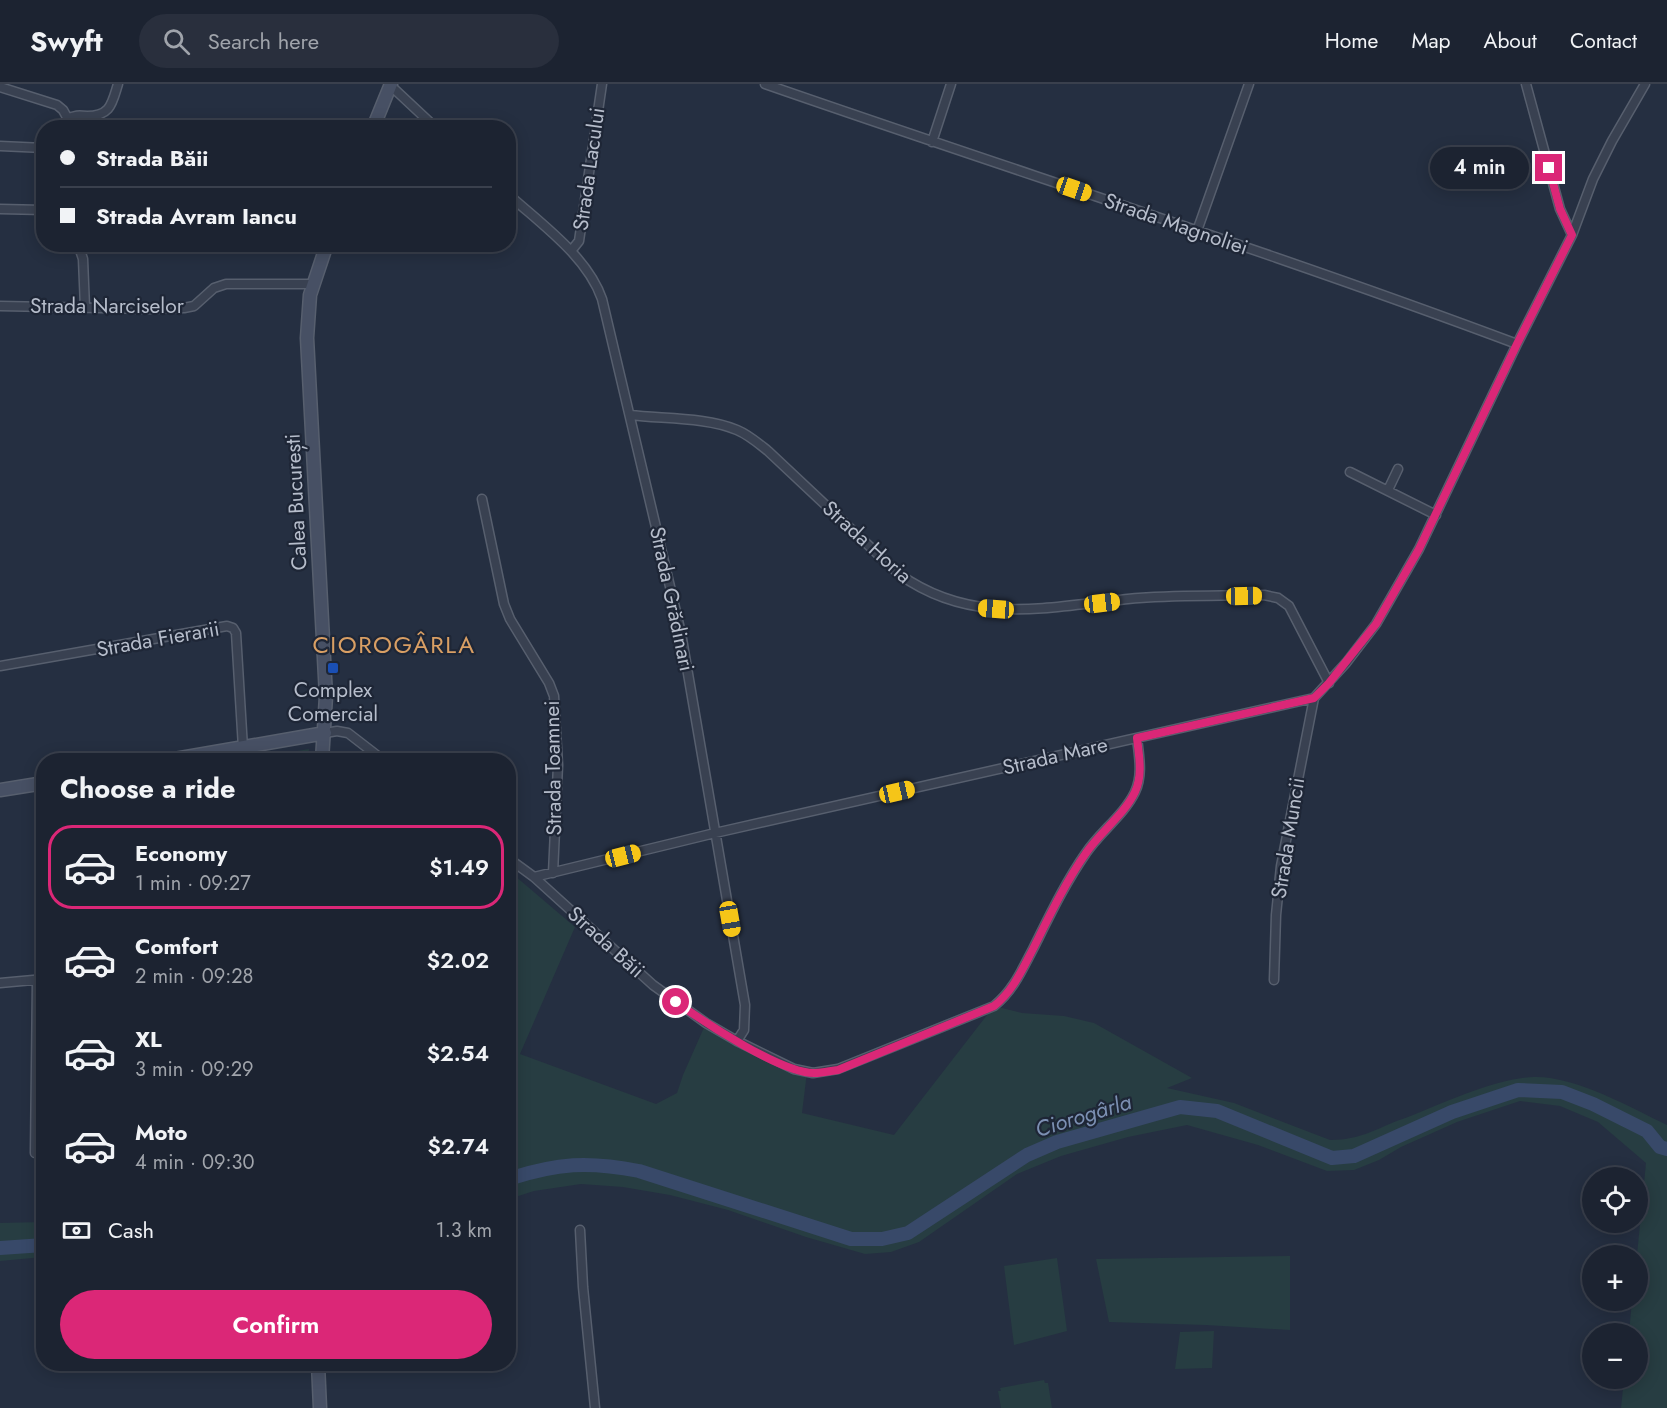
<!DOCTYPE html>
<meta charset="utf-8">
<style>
:root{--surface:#1c2331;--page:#292f3d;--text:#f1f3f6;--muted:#a0a4ab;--line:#3a404d;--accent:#db2777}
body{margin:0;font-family:Jost,sans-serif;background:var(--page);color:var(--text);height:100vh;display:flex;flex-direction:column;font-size:22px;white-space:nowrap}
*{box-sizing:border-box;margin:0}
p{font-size:20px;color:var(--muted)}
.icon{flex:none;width:33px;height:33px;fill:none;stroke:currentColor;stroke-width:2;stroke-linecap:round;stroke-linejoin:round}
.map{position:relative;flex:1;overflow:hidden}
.details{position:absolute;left:36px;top:669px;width:480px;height:618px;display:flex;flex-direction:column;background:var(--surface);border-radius:24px;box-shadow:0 3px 15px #0003,0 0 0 2px var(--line)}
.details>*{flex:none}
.hud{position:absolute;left:36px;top:36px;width:480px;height:132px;border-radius:24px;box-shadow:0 3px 15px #0003,0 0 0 2px var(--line);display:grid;align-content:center;height:132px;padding:0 24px;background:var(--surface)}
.fabs{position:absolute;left:1582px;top:1083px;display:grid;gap:12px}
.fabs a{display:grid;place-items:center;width:66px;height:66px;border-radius:50%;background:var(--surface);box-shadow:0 3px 15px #0003,0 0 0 2px var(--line);font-size:30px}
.end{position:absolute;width:27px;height:27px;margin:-14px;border:8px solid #db2777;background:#fff;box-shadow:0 0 0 3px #fff}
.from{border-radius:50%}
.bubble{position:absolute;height:42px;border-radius:21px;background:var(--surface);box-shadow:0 3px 15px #0003,0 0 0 2px var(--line);font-size:20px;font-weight:600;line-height:42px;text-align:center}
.car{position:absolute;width:18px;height:36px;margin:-18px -9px;border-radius:8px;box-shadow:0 0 4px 2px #0007;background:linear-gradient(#f5c518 24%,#345 0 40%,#f5c518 0 76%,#345 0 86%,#f5c518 0)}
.hud b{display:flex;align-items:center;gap:21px;height:57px;font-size:22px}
.hud b+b{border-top:2px solid var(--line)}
.hud i{width:15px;height:15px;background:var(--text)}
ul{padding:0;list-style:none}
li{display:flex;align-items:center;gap:18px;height:84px;margin:0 12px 9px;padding:0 12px;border:3px solid transparent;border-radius:24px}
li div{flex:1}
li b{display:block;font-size:22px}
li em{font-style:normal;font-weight:600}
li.selected{border-color:var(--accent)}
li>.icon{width:54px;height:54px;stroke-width:1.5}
h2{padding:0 24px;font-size:27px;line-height:72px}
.pay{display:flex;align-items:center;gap:15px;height:66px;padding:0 24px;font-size:22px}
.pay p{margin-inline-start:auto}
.action{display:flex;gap:12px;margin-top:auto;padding:12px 24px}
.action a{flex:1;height:69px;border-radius:36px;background:var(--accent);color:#fff;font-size:24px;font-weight:600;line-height:69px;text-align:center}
header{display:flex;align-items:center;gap:36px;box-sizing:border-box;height:84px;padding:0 30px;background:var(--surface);border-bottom:2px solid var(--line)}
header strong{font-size:28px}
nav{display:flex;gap:33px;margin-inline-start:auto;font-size:21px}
.search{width:420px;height:54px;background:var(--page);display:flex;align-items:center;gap:15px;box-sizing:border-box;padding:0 21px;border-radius:33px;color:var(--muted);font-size:22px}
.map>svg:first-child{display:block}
</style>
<header>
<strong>Swyft</strong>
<div class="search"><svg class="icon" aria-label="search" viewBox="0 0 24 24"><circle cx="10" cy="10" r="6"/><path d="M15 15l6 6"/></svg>Search here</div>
<nav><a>Home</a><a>Map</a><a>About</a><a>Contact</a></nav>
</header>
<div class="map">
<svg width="1667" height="1324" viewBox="0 0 1667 1324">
<rect width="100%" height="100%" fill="#252f41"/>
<!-- green -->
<path fill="#273d42" d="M 309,665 L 308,676 L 246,676 Z
M 508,786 L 575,843 L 520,970 L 656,1020 L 677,1009 L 683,991 L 706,939 L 807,988 L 802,1029 L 894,1051 L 994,922 L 1022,929 L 1064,932 L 1094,939 L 1192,994 L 1167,1004 L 1234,1019 L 1330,1056 C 1363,1056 1378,1043 1408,1033 C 1444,1019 1496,994 1534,993 C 1575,992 1630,1023 1667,1041 L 1667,1324 L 1621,1324 L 1624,1295 L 1638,1294 L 1638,1250 L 1629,1249 L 1632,1217 L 1638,1216 L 1637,1171 L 1646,1079 L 1598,1038 L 1560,1022 L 1520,1017 L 1457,1038 L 1401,1063 L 1379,1076 L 1354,1086 L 1327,1087 L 1258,1061 L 1187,1041 L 1128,1053 L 1061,1072 L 1017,1090 L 919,1158 L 891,1168 L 865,1170 L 806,1153 L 728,1126 L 670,1111 L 623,1103 L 581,1100 L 534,1107 L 509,1115 Z
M 43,1138 L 43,1173 L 0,1177 L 0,1139 Z
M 1290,1172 L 1290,1246 L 1206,1241 L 1109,1238 L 1096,1175 Z
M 1057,1174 L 1067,1247 L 1014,1261 L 1004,1182 Z
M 1214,1247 L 1212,1284 L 1175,1285 L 1180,1248 Z
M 1044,1296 L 1045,1299 L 1048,1299 L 1052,1324 L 1001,1324 L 998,1307 L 1001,1307 L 1000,1304 Z"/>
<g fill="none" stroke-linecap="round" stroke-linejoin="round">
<!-- river -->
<path stroke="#384969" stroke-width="14" d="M 508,1095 C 558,1079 588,1077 639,1087 L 851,1155 L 882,1155 L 908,1149 L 1027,1071 L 1057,1058 L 1180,1023 L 1217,1027 L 1332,1074 L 1354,1072 L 1452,1028 L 1518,1006 L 1562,1008 L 1593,1020 L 1647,1047 L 1660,1063 L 1667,1065
M 0,1164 L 44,1161"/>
<defs>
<path id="street" d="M 765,0 C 1015,87 1269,167 1517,260
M 1526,0 L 1560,125 L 1572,151
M 390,1 L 436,44
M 0,3 L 57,21 L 63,26 L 68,35
M 68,35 C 74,31 79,31 87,32 C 111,32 112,19 118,0
M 64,44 L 68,35
M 932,58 L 951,0
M 0,62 L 44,64
M 508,110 C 541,140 587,172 602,215 L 681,549 L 745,921 L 744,946 L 737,957
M 0,125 L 44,126
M 1197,147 L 1249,0
M 78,160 L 83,175 L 85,224
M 571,167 L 579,157 L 602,0
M 0,222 L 149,225 L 184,224 L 194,222 L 214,204 L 226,200 L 313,200
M 630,331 C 663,335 707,333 737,346 C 749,351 758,359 768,367 L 899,490 C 976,545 1054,521 1139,514 C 1181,511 1222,512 1264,511 L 1278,514 L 1289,522 L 1329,599
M 1350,388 L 1436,431
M 1388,406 L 1398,385
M 482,415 L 504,520 L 510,535 L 549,599 L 554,612 L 558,681 L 553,789
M 0,582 L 227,542 L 233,544 L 236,549 L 243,664
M 325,649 L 337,647 L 348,649 L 383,676
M 508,774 L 534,793 L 653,901 L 706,939 L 737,957 L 794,985 L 813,989 L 838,985 L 994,922 C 1013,907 1022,886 1033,865 C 1049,833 1065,799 1086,769 C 1100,748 1124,731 1135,708 C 1143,691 1139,672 1137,654
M 534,793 L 715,749 L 1314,614 L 1346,579 L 1376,540 L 1419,465 L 1517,260 L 1572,151 L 1593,95 L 1612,57 L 1645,0
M 1274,896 L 1276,831 L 1281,782 L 1314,614
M 0,899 L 44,895
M 35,1069 L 37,896
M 580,1146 L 583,1203 L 595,1324"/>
<path id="secondary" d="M 373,44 L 391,0
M 169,676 L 325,649
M 322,676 L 326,612 L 307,254 L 310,211 L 327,160
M 0,706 L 44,699
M 318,1280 L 320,1324"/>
</defs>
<!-- street casing -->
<use href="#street" stroke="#575f6e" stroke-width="11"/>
<!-- secondary casing -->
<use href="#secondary" stroke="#575f6e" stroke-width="15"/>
<!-- street -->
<use href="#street" stroke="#394151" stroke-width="8"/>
<!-- secondary -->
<use href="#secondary" stroke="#475064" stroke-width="12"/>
</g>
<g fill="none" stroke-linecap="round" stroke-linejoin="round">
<!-- route -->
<path stroke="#db2777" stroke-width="8" d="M 676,918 C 704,938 782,990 815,989 C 822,989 830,987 838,986 L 994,922 C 1013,907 1022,886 1033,865 C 1049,833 1065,799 1086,769 C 1100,748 1124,731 1135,708 C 1143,691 1139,672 1137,654 L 1314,614 L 1329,599 L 1376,540 L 1419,465 L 1517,260 L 1572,151 L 1560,125 L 1549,84"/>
</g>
<!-- markers -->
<rect fill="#1a4fb4" stroke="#1e2636" stroke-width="2" x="327" y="578" width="12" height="12" rx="3"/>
<g text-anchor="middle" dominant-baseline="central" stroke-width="4.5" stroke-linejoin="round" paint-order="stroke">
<!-- street labels -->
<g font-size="21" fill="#b6bdcb" stroke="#1e2636">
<text transform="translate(589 85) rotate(-82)">Strada Lacului</text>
<text transform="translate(1176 140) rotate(19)">Strada Magnoliei</text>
<text x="107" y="222">Strada Narciselor</text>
<text transform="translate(296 418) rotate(-93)">Calea București</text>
<text transform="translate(867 458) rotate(42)">Strada Horia</text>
<text transform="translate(672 515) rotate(78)">Strada Grădinari</text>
<text transform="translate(158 555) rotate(-10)">Strada Fierarii</text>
<text transform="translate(1055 672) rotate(-13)">Strada Mare</text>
<text transform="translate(553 684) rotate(-91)">Strada Toamnei</text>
<text transform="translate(1288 754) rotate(-81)">Strada Muncii</text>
<text transform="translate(606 858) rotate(42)">Strada Băii</text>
</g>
<!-- poi labels -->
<g font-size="21" fill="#b6bdcb" stroke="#1e2636">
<text x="333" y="606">Complex<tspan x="333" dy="24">Comercial</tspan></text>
</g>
<!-- water labels -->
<g font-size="22" font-style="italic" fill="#7c90b3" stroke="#1e2636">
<text transform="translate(1083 1031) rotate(-17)">Ciorogârla</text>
</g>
<!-- quarter labels -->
<g font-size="24" letter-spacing="1.5" fill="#d99f64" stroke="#1e2636">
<text x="394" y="560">CIOROGÂRLA</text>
</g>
</g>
</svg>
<div class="fabs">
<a><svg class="icon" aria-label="locate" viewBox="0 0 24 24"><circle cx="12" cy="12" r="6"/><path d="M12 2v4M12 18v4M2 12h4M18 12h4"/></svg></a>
<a>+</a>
<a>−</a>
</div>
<i class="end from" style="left:676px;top:918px"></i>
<i class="end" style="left:1549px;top:84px"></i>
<div class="bubble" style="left:1430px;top:63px;width:99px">4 min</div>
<i class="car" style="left:1074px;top:105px;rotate:109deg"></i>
<i class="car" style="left:1244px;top:512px;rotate:89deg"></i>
<i class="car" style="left:1102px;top:519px;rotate:83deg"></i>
<i class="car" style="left:996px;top:525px;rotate:274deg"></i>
<i class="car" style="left:897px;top:708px;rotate:77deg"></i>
<i class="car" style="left:623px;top:772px;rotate:76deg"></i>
<i class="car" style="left:730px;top:835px;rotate:170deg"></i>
<div class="hud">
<b><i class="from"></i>Strada Băii</b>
<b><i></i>Strada Avram Iancu</b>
</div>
<section class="details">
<h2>Choose a ride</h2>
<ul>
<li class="selected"><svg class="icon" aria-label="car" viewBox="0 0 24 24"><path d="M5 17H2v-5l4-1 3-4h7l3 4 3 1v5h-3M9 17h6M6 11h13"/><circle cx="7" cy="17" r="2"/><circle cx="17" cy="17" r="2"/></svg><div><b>Economy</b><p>1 min · 09:27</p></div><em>$1.49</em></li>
<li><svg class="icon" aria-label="car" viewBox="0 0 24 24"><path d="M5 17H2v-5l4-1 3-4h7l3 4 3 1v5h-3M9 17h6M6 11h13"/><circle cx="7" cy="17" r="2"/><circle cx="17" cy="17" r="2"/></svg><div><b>Comfort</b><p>2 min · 09:28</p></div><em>$2.02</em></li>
<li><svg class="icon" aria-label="car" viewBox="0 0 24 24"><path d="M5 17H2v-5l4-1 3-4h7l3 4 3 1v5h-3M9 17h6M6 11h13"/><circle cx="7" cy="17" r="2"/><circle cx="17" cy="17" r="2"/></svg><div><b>XL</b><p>3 min · 09:29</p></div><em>$2.54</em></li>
<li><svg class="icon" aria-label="car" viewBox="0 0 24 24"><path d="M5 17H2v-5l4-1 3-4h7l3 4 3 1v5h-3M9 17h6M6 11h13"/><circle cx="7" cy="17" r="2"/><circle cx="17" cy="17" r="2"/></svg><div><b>Moto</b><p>4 min · 09:30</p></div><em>$2.74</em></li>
</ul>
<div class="pay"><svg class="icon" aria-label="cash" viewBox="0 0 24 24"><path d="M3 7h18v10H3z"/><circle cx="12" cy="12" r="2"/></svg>Cash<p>1.3 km</p></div>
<div class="action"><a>Confirm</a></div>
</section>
</div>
